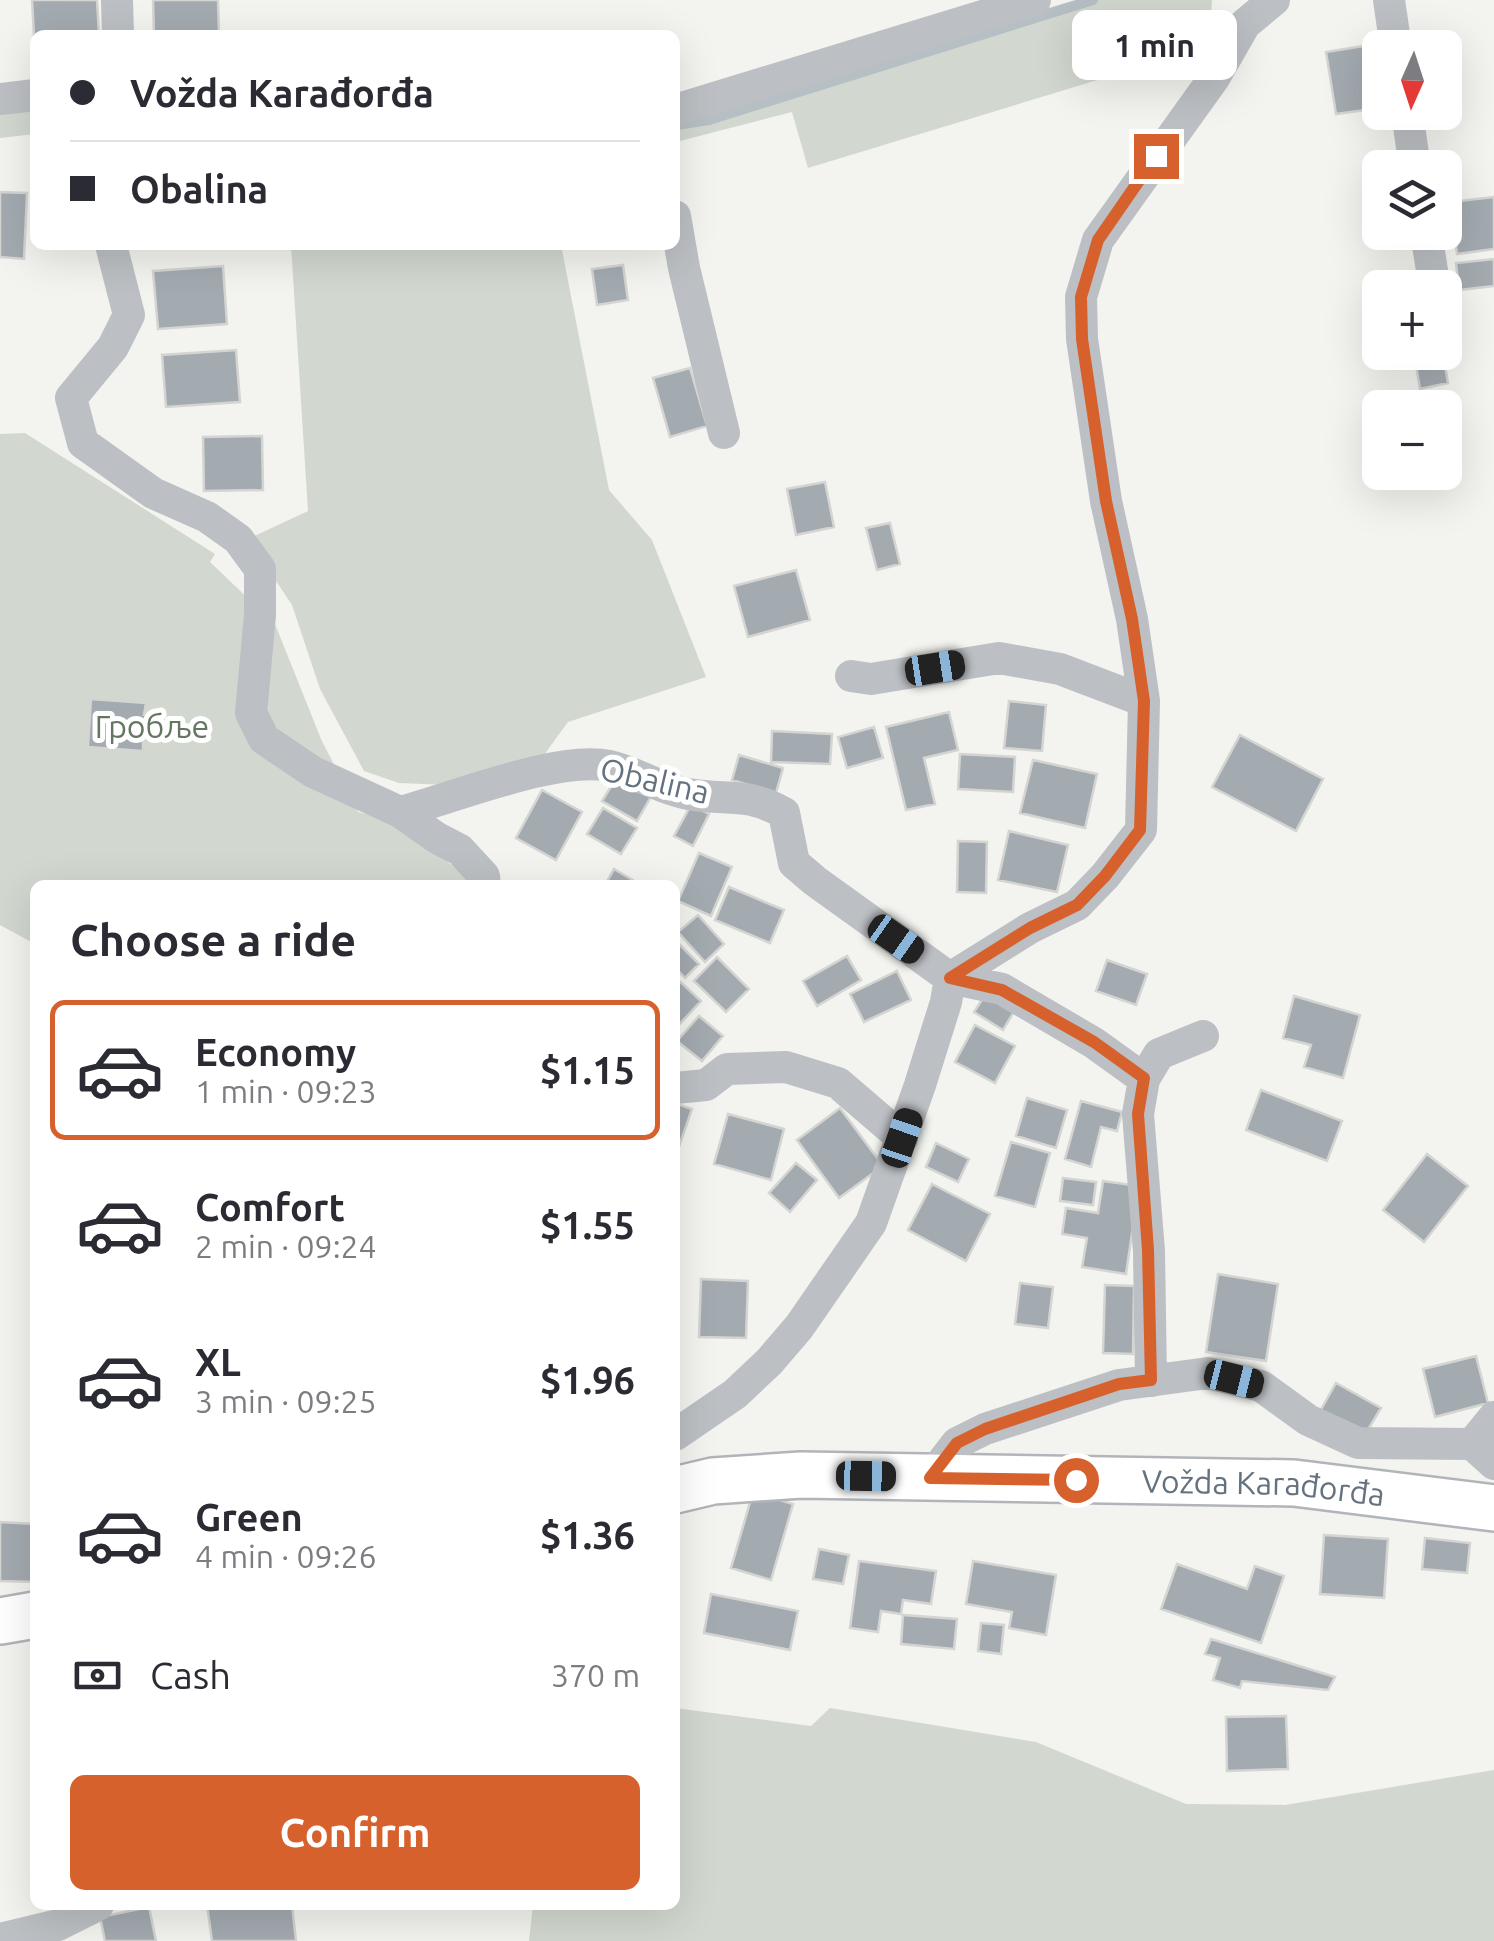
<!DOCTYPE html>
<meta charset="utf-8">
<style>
:root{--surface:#fff;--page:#f2f2f3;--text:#2b2b33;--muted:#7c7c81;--line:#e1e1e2;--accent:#d7612c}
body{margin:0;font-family:Ubuntu,sans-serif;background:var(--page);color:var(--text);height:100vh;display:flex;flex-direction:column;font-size:38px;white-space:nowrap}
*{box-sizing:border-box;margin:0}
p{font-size:32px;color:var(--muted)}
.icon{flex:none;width:55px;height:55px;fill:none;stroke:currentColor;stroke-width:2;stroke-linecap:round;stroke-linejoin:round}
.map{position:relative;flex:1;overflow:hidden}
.side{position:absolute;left:30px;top:880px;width:650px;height:1030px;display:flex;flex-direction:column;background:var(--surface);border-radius:15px;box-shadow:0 10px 40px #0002}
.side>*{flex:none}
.banner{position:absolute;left:30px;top:30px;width:650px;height:220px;border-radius:15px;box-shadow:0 10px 40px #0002;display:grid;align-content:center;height:220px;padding:0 40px;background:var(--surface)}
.needle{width:65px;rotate:183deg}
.tools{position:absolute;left:1362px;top:30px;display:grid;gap:20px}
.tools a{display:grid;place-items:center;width:100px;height:100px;border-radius:15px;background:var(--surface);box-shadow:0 10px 40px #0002;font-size:50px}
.end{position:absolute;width:45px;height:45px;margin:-22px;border:12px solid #d7612c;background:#fff;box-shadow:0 0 0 5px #fff}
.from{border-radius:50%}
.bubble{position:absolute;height:70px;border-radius:15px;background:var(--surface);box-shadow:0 10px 40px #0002;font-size:32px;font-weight:600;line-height:70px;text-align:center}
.car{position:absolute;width:30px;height:60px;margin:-30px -15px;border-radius:12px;box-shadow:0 0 8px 2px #0007;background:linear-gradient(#222 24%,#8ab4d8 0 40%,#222 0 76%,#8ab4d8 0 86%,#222 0)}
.banner b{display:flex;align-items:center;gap:35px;height:95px;font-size:38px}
.banner b+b{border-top:2px solid var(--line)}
.banner i{width:25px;height:25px;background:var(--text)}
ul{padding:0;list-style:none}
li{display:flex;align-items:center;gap:30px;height:140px;margin:0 20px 15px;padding:0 20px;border:5px solid transparent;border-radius:15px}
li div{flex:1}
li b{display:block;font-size:38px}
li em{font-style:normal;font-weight:600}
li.on{border-color:var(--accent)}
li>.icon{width:90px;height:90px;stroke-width:1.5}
h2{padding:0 40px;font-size:45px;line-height:120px}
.pay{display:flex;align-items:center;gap:25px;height:110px;padding:0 40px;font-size:38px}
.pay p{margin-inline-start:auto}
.action{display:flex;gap:20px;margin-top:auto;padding:20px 40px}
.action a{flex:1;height:115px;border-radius:15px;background:var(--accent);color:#fff;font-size:40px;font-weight:600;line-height:115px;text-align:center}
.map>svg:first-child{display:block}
</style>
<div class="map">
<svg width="1494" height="1941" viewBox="0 0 1494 1941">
<rect width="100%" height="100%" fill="#f3f3ef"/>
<!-- green -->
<path fill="#d2d8cf" d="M 1075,0 L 1212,0 L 1208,71 L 1157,62 L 808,168 L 792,112 L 680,141 L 680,117 Z
M 35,103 L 35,134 L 0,138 L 0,107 Z
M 291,245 L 561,245 L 609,490 L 652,540 L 706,677 L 568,722 L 541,759 L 447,785 L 399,783 L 364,771 L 320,689 L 292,605 L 248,539 L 308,511 Z
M 25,433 L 215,554 L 210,562 L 275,624 L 321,739 L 358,812 L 386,819 L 469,877 L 465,885 L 35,885 L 35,944 L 0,925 L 0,434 Z
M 675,1708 L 811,1726 L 830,1708 L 1036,1742 L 1186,1804 L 1285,1805 L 1494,1770 L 1494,1941 L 529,1941 L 533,1905 L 675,1905 Z"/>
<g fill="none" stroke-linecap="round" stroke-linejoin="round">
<!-- stream -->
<path stroke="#b5bfc4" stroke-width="10" d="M 676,125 L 709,120 L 1093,0"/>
</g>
<!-- building -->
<path fill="#a3aab0" stroke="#d4d5d2" stroke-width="2.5" d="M 32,0 L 97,0 L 99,35 L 35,35 L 35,54 Z
M 153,0 L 218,0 L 219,35 L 154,35 Z
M 1376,44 L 1380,108 L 1336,114 L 1326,52 Z
M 0,192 L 27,193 L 24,259 L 0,257 Z
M 1494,197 L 1494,249 L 1457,254 L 1450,202 Z
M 1494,259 L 1494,286 L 1459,290 L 1456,263 Z
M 623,265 L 628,300 L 597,305 L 592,269 Z
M 223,266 L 227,324 L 158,329 L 153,271 Z
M 236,350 L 240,402 L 166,407 L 162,355 Z
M 1444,359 L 1448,383 L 1420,389 L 1416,365 Z
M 690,368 L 707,426 L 670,437 L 653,378 Z
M 262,436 L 263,490 L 204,491 L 203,437 Z
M 825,482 L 834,527 L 796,535 L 787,489 Z
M 890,523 L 900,564 L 877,570 L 866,528 Z
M 796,570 L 810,620 L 748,637 L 734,586 Z
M 91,699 L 146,703 L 144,715 L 163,717 L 161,741 L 143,740 L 143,751 L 88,747 Z
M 1009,701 L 1046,705 L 1042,751 L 1004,748 Z
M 949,712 L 958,750 L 924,758 L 935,804 L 906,810 L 886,727 Z
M 874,727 L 883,758 L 847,768 L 838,737 Z
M 772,731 L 832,734 L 830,764 L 771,762 Z
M 1240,735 L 1323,779 L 1296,831 L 1212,787 Z
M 960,754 L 1015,757 L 1013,792 L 958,789 Z
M 739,755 L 783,768 L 776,793 L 732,780 Z
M 1033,760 L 1097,774 L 1085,828 L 1020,813 Z
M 618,775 L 652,795 L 637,821 L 602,801 Z
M 542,790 L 582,812 L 556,860 L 516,838 Z
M 691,805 L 709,814 L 693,846 L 674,836 Z
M 603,808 L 637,828 L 621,854 L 587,834 Z
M 1009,831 L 1068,845 L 1057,892 L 998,880 Z
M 958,841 L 987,842 L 986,893 L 957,892 Z
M 699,853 L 732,867 L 711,916 L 678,901 Z
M 614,869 L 641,885 L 605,885 Z
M 729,887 L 784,910 L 770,943 L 715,920 Z
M 698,915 L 724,944 L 705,962 L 678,932 Z
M 675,940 L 699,964 L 685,978 L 675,967 Z
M 847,956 L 861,980 L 817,1006 L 803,981 Z
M 717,957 L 749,989 L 726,1012 L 694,981 Z
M 1107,960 L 1147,974 L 1136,1005 L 1096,991 Z
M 897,971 L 911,1000 L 864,1022 L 850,994 Z
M 675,977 L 701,1001 L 675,1029 Z
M 987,992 L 1015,1010 L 1003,1030 L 974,1012 Z
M 1294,996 L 1360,1015 L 1343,1078 L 1304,1067 L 1311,1045 L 1283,1038 Z
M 699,1016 L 723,1036 L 702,1061 L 677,1041 Z
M 975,1025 L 1015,1046 L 995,1083 L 955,1062 Z
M 1261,1090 L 1342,1121 L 1327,1161 L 1246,1130 Z
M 1027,1098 L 1067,1110 L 1056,1148 L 1016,1136 Z
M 1081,1101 L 1122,1112 L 1117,1131 L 1101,1127 L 1091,1167 L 1065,1159 Z
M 675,1103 L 692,1109 L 675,1158 Z
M 840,1108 L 883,1166 L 839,1198 L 797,1140 Z
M 728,1114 L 784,1129 L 771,1180 L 714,1164 Z
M 1011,1142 L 1050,1153 L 1035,1207 L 995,1196 Z
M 936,1143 L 969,1159 L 958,1182 L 926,1167 Z
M 1427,1154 L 1468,1186 L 1424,1242 L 1383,1210 Z
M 796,1163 L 817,1180 L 790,1212 L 769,1193 Z
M 1063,1178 L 1096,1182 L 1093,1205 L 1060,1201 Z
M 1103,1181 L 1139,1186 L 1126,1274 L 1082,1267 L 1087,1238 L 1062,1234 L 1066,1208 L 1098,1213 Z
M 932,1184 L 990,1214 L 966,1261 L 908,1230 Z
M 1218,1274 L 1278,1284 L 1266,1361 L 1206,1352 Z
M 701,1279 L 748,1281 L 746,1338 L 699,1337 Z
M 1020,1283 L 1053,1287 L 1048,1328 L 1015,1324 Z
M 1105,1285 L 1134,1286 L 1133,1354 L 1103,1353 Z
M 1476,1356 L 1488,1403 L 1435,1417 L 1423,1369 Z
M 1336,1383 L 1381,1408 L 1363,1438 L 1319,1413 Z
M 753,1492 L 793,1504 L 771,1580 L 731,1568 Z
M 0,1522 L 35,1524 L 35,1582 L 0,1581 Z
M 1324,1535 L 1388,1539 L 1384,1598 L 1320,1594 Z
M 1425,1538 L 1470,1543 L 1467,1573 L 1422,1569 Z
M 819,1549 L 849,1555 L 843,1584 L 813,1579 Z
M 859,1561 L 936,1571 L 931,1604 L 903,1600 L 901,1614 L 881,1611 L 878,1632 L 850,1628 Z
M 973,1561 L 1056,1575 L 1046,1635 L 1009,1628 L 1012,1612 L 966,1604 Z
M 1177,1564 L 1247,1589 L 1255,1566 L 1284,1576 L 1261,1643 L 1161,1609 Z
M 711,1594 L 798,1611 L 790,1650 L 704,1633 Z
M 903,1615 L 957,1619 L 954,1649 L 901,1644 Z
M 981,1623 L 1004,1625 L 1001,1654 L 978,1651 Z
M 1211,1639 L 1335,1677 L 1328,1690 L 1242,1681 L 1240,1688 L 1213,1680 L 1220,1658 L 1205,1654 Z
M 1286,1716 L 1288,1769 L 1227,1771 L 1226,1717 Z
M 207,1905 L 292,1905 L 296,1941 L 212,1941 Z
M 149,1907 L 156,1941 L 105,1941 L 100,1917 Z"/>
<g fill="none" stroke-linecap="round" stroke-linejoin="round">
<defs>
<g id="secondary">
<path id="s1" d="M 675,1490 L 713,1481 L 801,1475 L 1294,1483 L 1494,1508"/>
<path d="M 0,1621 L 35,1615"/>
</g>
</defs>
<!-- secondary casing -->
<use href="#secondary" stroke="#b1b5b9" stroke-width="50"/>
<!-- street -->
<path stroke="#bcbfc3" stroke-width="32" d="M 117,0 L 118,35
M 1389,0 L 1396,48
M 0,99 L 35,95
M 675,110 L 1035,0
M 1407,112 L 1415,168
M 675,216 L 684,268 L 724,433
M 1426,232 L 1433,277
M 111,245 L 129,315 L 113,347 L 71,398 L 83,443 L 153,493 L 207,517 L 238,539 L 260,569 L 260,615 L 251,713 L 264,739 L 313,772 L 400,812 L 437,838 L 460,850 L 484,876 L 485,885
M 851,676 L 871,679 L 999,658 L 1060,669 L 1144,701
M 400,812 C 453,798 559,755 609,766 C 636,772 660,789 688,794 C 728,801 745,791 784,813 L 794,863 L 815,881 L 950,978 L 1002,989 L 1094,1043 L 1144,1079
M 675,1088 L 706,1085 L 727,1069 L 786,1067 L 838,1083 L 902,1138
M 1151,1381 L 1149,1251 L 1138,1114 L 1144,1079 L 1159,1054 L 1203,1036
M 675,1435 L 735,1394 L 769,1362 L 799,1327 L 871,1223 L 920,1085 L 946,1002 L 950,978 L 1030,928 L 1077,905 L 1105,876 L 1141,830 L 1144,701 L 1132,619 L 1106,501 L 1082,339 L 1081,297 L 1098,240 L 1214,78 L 1245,24 L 1274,0
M 1472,1444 L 1494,1417
M 930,1478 L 957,1443 L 985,1429 L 1119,1385 L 1208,1373 L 1261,1386 L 1308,1420 L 1358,1443 L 1472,1444 L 1494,1464
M 0,1939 L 58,1925 L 98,1905"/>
<!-- secondary -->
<use href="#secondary" stroke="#fff" stroke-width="45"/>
</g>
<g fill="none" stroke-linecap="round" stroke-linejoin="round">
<!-- route -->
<path stroke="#d7612c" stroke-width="12" d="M 1076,1480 L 930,1478 L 957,1443 L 985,1429 L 1119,1384 L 1151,1380 L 1148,1250 L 1138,1114 L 1144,1078 L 1094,1042 L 1002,990 L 950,978 L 1030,928 L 1077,905 L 1105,876 L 1140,830 L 1144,701 L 1132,619 L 1106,501 L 1082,339 L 1081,297 L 1098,240 L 1156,156"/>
</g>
<g text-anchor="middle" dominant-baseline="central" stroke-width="10" stroke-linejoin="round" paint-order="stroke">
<!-- park labels -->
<g font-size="32" fill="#657663" stroke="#fff">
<text x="152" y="726">Гробље</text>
</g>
<!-- street labels -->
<g font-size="32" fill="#64717f" stroke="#fff">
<text transform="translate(655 780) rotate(13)">Obalina</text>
<text stroke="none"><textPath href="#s1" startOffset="590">Vožda Karađorđa</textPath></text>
</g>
</g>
</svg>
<div class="tools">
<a><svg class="needle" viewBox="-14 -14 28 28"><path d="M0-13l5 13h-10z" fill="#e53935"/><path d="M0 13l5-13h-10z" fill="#7c7c81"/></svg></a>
<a><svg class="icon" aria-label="layers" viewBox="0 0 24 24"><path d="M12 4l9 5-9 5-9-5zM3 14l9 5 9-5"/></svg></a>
<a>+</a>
<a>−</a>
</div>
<i class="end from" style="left:1076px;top:1480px"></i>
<i class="end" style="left:1156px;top:156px"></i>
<div class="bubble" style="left:1072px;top:10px;width:165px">1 min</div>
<i class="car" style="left:935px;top:668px;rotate:81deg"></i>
<i class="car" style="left:896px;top:939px;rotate:125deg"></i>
<i class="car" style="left:902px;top:1138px;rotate:19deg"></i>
<i class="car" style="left:1234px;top:1379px;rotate:104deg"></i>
<i class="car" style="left:866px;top:1476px;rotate:91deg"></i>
<div class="banner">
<b><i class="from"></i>Vožda Karađorđa</b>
<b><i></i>Obalina</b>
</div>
<section class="side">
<h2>Choose a ride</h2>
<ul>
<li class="on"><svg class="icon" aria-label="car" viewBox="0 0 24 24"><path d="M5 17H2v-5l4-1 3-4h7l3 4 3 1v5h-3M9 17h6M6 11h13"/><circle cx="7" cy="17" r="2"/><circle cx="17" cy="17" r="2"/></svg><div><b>Economy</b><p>1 min · 09:23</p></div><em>$1.15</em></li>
<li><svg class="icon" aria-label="car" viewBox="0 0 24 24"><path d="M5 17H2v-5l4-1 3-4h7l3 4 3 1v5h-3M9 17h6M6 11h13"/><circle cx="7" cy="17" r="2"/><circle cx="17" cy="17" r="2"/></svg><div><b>Comfort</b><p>2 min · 09:24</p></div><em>$1.55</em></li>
<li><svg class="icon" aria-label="car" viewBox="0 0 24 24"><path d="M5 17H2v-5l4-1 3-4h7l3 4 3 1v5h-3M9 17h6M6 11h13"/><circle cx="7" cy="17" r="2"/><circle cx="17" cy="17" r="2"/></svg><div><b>XL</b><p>3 min · 09:25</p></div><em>$1.96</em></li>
<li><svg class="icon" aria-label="car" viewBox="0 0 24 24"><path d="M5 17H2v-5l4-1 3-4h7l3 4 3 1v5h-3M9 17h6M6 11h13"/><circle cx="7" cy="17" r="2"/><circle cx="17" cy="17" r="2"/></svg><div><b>Green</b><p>4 min · 09:26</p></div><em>$1.36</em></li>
</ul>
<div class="pay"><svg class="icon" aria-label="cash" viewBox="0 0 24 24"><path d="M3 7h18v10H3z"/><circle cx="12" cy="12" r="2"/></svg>Cash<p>370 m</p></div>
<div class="action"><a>Confirm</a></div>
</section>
</div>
